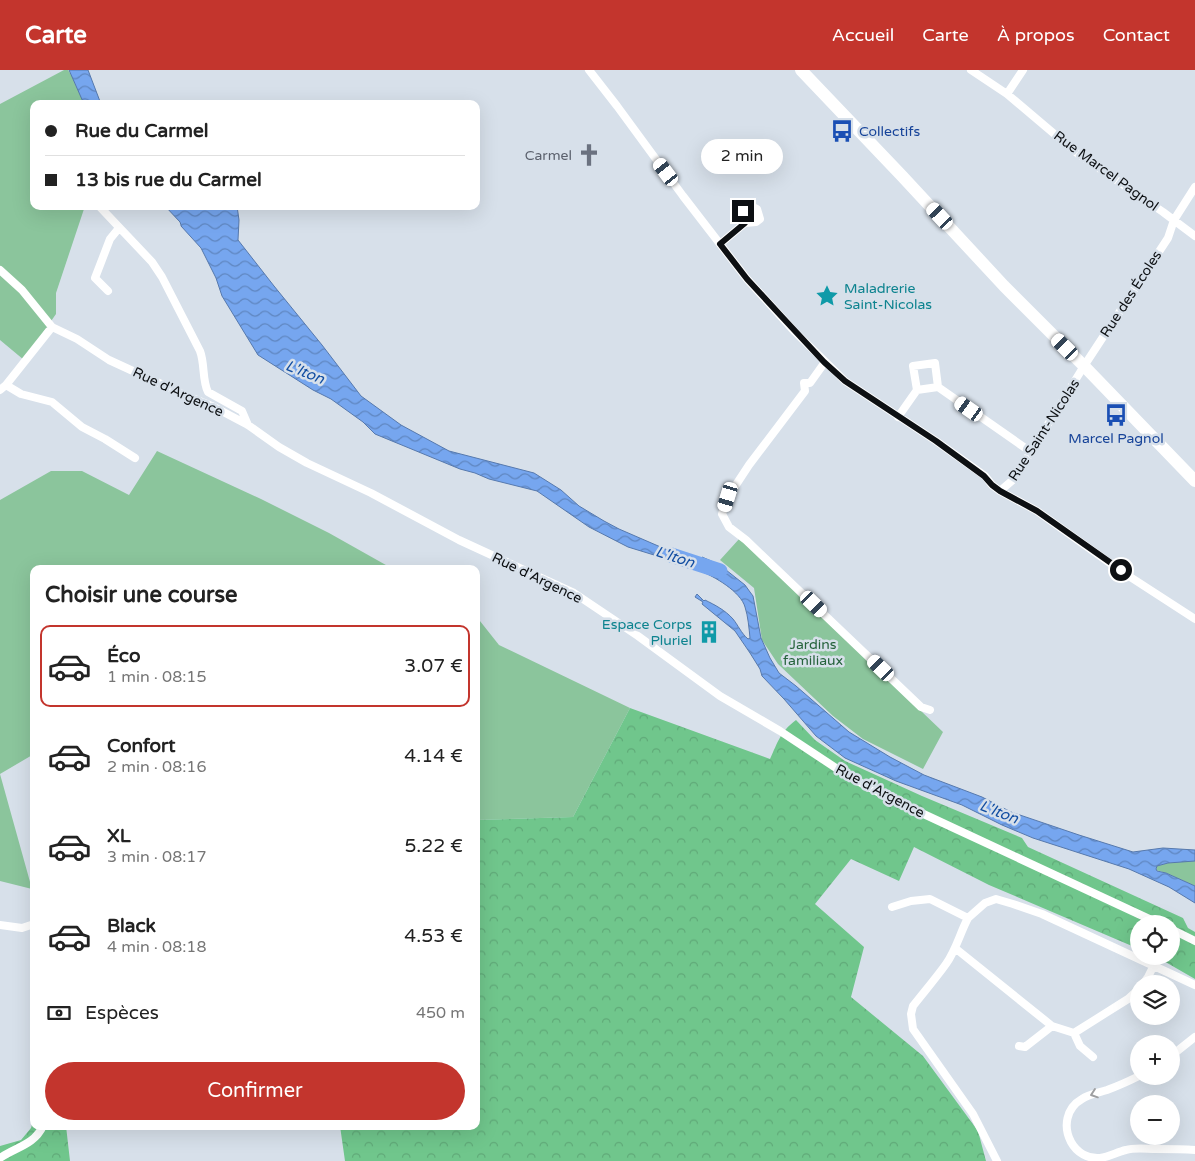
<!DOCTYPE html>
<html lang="fr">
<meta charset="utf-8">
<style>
:root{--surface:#fff;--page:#f6f6f6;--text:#222;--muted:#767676;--line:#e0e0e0;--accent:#c3352d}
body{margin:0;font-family:"Varela Round",sans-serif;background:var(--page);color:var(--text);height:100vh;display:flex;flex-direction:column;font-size:19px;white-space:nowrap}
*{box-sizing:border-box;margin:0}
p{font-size:16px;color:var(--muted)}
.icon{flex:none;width:28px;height:28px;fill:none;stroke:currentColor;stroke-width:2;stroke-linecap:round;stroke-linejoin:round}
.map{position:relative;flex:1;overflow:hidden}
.side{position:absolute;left:30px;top:495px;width:450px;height:565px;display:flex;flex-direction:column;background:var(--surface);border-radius:10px;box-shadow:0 5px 20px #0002}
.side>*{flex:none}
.banner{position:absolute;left:30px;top:30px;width:450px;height:110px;border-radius:10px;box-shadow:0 5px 20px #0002;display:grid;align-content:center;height:110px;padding:0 15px;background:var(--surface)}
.fabs{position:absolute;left:1130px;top:845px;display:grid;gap:10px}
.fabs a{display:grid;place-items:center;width:50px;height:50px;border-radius:50%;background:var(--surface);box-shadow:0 5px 20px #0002;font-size:25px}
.end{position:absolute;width:22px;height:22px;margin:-11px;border:6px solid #0d1013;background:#fff;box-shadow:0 0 0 2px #fff}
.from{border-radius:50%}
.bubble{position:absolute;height:35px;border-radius:18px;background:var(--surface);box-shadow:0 5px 20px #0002;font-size:16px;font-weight:600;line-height:35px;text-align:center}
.car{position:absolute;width:15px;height:30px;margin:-15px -8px;border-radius:6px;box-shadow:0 0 4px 1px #0007;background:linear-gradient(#fff 24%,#345 0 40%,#fff 0 76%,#345 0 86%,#fff 0)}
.banner b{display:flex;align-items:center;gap:18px;height:48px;font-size:19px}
.banner b+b{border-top:1px solid var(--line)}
.banner i{width:12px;height:12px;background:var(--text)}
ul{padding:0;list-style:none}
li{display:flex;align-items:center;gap:15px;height:82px;margin:0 10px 8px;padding:0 5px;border:2px solid transparent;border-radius:10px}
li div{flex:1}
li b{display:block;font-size:19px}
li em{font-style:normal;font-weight:600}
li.active{border-color:var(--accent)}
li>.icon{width:45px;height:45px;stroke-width:1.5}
h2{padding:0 15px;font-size:22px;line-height:60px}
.pay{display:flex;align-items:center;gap:12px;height:55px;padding:0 15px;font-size:19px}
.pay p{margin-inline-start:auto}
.action{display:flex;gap:10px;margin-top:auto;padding:10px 15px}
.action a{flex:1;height:58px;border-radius:30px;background:var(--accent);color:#fff;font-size:20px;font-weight:600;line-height:58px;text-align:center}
header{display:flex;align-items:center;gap:30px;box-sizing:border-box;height:70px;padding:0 25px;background:var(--accent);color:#fff}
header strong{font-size:24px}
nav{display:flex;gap:28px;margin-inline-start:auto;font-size:18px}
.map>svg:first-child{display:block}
</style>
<header>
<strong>Carte</strong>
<nav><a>Accueil</a><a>Carte</a><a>À propos</a><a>Contact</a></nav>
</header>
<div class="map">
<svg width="1195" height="1091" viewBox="0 0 1195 1091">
<defs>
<pattern id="forest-crowns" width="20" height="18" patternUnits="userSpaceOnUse" patternTransform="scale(1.25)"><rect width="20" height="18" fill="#70c68c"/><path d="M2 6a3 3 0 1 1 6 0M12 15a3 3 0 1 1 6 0" fill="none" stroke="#60a978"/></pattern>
<pattern id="water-waves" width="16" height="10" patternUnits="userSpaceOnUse" patternTransform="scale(1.25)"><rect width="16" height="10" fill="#76a6ef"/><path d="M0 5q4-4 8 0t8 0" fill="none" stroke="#5f86c0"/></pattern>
</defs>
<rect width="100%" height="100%" fill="#d7e0ea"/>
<!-- green -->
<path fill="#8bc59c" d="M 64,0 L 68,0 L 90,34 L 34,34 L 34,136 L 85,136 L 56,223 L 56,244 L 24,290 L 0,270 L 0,34 Z
M 157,381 L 261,429 L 329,463 L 393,499 L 34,499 L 34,684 L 0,704 L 32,819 L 0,811 L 0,430 L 51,401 L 82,401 L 129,425 Z
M 740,468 L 943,662 L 923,699 L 863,669 L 833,646 L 778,594 L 762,570 L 754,518 L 720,490 Z
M 476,546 L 499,575 L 630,638 L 573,747 L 476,750 Z
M 1183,791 L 1195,791 L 1195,816 L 1166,803 L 1156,800 L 1157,796 L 1168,793 Z"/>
<!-- forest -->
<path fill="url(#forest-crowns)" d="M 630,638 L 770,689 C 778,672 780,662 796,650 L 815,670 L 845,691 L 922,726 L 1022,768 L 1028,777 L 1183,848 L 1188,858 L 1195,862 L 1195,909 L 1155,886 L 1171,886 L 1171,854 L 1139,854 L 1139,879 L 989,815 L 914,777 L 899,811 L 851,789 L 815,834 L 864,877 L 851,927 L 923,986 L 978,1061 L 986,1091 L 345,1091 L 340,1056 L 476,1056 L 476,750 L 573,747 Z
M 34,1048 L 34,1056 L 66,1056 L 70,1091 L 0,1091 L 0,1076 L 21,1070 L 31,1058 Z"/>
<!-- water -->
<path fill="url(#water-waves)" stroke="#5679ad" d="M 69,0 L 88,0 L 101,34 L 84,34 Z
M 165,136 L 237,136 L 239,150 L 238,170 L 274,216 L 322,275 L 361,326 L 401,355 L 449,381 L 534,403 L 561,420 L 579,436 L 604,451 L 619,459 L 679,485 L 690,487 L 688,496 L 667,489 L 628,477 L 589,457 L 537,421 L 489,409 L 475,403 L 460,399 L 375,364 L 363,352 L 331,329 L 313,320 L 258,285 L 222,226 L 216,208 L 201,178 L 181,156 L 181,155 L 180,152 Z
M 702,487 L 709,490 L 721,496 L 745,515 L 750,522 L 753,526 L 761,568 L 770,588 L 779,603 L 796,616 L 849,662 L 890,687 L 924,705 L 982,727 L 1011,742 L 1079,765 L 1133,782 L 1163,778 L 1195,780 L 1195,791 L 1168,793 L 1157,796 L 1156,799 L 1157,801 L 1166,803 L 1195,816 L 1195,833 L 1169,817 L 1129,799 L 1033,768 L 1002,755 L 962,735 L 896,711 L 845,688 L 816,666 L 784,629 L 762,606 L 760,599 L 750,583 L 735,561 L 702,534 L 703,532 L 695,527 L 697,524 L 704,531 L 705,530 C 715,535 725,540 733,549 C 738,555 741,563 748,569 L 750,568 C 749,558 748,546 745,537 C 741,522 714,506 700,501 Z"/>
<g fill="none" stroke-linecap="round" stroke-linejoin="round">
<!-- river -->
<path stroke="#76a6ef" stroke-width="15" d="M 671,485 L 720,501"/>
<!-- minor -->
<path stroke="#fff" stroke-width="8" d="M 589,0 L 617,36 L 683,126 L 747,209 L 795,262 L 845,311 L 936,371 L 985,406 L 992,415 L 1000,421 L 1037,441 L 1121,501 L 1195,549
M 971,0 L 1007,24 L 1078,84 L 1163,142 L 1195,166
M 1007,24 L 1023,0
M 99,136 L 152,192 L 162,207 L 200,281 C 205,294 202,310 208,322 L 242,341 L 248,355
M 720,174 L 745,153 L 756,152 L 760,149 L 757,139 L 749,135 L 743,141 L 745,153
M 0,200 L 22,220 L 52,257 L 77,269 L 109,290 L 185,325 L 214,337 L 248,355 L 279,377 L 307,393 L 371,423 L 459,470 L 574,523 L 638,566 L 720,626 L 780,661 L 848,706 L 887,727 L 1160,854
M 108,221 L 95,208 L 110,169 L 119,158
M 825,292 L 810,313 L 804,313 L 805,321 L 749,395 L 728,427 L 722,444 L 729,457 L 746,470 L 921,637 L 930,640
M 6,315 L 21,324 L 52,332 L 82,357 L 105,369 L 135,388
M 938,317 L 1031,382
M 0,320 L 6,315 L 52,257
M 898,347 L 917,320 L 938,317 L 935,293 L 913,296 L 917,320
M 1000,421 L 1014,409 L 1084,296 L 1168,168 L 1174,150 L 1195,117
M 892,837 L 911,831 L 930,829 L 968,848 L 985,833 L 996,829 L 1013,834 L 1042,844 L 1195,915
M 968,848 C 960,863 956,880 946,894 C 936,908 924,922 913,936 L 911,944 L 913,959 L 973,1044 L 997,1091
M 0,855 L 22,858 L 34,854
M 1171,859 L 1195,871
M 955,878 L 1052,956 L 1025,977 L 1019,976
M 1143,914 L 1148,907 L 1154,895
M 1052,956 L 1074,963 L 1080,976 L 1093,987
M 1074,963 L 1128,929 L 1139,919
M 1171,986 L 1195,967
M 1139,1006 C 1129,1011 1118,1016 1107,1020 C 1098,1023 1089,1024 1082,1029 C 1066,1038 1063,1057 1071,1072 C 1077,1083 1088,1089 1100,1088 C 1109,1087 1117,1082 1126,1080 C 1135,1077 1147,1079 1156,1079 C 1169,1079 1182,1079 1195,1080
M 0,1088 C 16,1077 34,1075 43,1056"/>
<!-- primary -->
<path stroke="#fff" stroke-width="12" d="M 801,0 L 902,106 L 1004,216 L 1084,296 L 1195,411"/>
</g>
<!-- one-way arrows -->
<defs><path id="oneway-chevron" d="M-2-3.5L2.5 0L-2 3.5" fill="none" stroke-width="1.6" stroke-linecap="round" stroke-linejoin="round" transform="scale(1.25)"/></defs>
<use stroke="#9e9fa1" href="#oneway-chevron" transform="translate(1094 1024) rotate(161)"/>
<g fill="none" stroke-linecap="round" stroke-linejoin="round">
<!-- route -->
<path stroke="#0d1013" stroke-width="6" d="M 743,141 L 745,153 L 720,174 L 747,209 L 783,248 L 824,292 L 845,311 L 936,371 L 984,406 L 992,415 L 1000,421 L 1037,441 L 1121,500"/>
</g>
<!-- icons -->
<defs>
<symbol id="bus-bare" viewBox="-9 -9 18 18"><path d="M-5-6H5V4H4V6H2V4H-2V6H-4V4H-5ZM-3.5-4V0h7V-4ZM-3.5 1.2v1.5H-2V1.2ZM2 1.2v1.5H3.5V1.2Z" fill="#1a4fb4" stroke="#d7e0ea" stroke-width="2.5" paint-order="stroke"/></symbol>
<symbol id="church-bare" viewBox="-9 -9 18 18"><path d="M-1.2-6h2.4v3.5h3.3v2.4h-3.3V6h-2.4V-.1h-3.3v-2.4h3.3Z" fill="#6b7280" stroke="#d7e0ea" stroke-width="2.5" paint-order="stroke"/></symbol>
<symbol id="sight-bare" viewBox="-9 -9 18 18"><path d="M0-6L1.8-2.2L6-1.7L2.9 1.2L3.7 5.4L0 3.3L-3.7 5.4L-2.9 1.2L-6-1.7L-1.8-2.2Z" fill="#0f9aa8" stroke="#d7e0ea" stroke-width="2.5" paint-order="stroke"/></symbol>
<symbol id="building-bare" viewBox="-9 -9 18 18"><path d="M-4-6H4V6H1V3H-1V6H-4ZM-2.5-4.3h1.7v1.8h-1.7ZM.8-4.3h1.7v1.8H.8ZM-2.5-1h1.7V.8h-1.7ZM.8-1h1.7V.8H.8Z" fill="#0f9aa8" stroke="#d7e0ea" stroke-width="2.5" paint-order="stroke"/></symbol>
</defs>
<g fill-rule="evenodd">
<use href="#bus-bare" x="826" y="45" width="32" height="32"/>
<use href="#church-bare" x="573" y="69" width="32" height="32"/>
<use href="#sight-bare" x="811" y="210" width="32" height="32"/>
<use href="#bus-bare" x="1100" y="329" width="32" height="32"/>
<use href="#building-bare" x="693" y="546" width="32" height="32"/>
</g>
<g text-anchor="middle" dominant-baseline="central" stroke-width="5" stroke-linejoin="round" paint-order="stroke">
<!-- transit labels -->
<g font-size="14" fill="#164399" stroke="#d7e0ea" text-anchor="start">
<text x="859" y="61">Collectifs</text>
<text x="1116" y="368" text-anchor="middle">Marcel Pagnol</text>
</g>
<!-- worship labels -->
<g font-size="14" fill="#5b616d" stroke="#d7e0ea" text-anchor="end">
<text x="572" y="85">Carmel</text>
</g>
<!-- street labels -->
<g font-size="14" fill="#0d1013" stroke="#d7e0ea">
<text transform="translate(1106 101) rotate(36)">Rue Marcel Pagnol</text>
<text transform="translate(1131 224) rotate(-57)">Rue des Écoles</text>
<text transform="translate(178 322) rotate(25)">Rue d'Argence</text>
<text transform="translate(1044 360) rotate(-57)">Rue Saint-Nicolas</text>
<text transform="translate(537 508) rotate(26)">Rue d'Argence</text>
<text transform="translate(880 721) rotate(28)">Rue d'Argence</text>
</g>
<!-- culture labels -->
<g font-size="14" fill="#0d838f" stroke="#d7e0ea" text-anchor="start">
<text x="844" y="218">Maladrerie<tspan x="844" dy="16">Saint-Nicolas</tspan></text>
<text x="692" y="554" text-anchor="end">Espace Corps<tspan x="692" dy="16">Pluriel</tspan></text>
</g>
<!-- park labels -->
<g font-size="14" fill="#26633c" stroke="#d7e0ea">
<text x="813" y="574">Jardins<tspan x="813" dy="16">familiaux</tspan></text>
</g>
<!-- water labels -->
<g font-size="15" font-style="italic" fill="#124ea2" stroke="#d7e0ea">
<text transform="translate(305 302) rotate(22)">L'Iton</text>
<text transform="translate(675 487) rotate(18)">L'Iton</text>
<text transform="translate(999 742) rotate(21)">L'Iton</text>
</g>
</g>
</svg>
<div class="fabs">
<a><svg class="icon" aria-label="locate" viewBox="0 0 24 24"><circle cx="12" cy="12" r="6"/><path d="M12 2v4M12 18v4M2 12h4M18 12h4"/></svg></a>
<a><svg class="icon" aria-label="layers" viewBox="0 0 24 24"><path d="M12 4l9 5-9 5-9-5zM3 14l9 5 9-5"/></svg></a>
<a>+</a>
<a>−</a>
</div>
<i class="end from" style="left:1121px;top:500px"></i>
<i class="end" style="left:743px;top:141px"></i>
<div class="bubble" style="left:701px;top:69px;width:82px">2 min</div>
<i class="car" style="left:666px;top:102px;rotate:323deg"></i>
<i class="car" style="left:940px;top:146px;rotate:317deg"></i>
<i class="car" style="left:1065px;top:277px;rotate:315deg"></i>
<i class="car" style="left:969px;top:339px;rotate:305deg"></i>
<i class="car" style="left:728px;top:427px;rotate:197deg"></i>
<i class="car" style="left:814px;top:534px;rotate:134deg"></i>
<i class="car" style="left:881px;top:598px;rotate:314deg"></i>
<div class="banner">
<b><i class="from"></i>Rue du Carmel</b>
<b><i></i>13 bis rue du Carmel</b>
</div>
<section class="side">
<h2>Choisir une course</h2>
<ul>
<li class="active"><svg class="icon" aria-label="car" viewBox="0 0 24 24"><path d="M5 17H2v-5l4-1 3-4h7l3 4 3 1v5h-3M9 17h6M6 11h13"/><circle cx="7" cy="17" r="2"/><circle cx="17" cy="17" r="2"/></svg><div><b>Éco</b><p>1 min · 08:15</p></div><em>3.07 €</em></li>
<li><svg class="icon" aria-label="car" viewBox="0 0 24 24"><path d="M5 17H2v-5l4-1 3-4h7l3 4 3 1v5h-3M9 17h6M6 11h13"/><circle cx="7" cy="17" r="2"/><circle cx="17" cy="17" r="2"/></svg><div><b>Confort</b><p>2 min · 08:16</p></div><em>4.14 €</em></li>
<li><svg class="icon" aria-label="car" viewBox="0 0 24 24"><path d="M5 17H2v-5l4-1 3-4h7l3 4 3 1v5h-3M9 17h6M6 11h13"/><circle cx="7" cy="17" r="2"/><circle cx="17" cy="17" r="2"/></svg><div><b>XL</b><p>3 min · 08:17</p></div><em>5.22 €</em></li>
<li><svg class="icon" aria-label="car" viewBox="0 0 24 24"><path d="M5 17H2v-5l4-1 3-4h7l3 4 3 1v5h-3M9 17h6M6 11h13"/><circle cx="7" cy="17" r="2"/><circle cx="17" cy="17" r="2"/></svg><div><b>Black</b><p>4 min · 08:18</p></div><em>4.53 €</em></li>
</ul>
<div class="pay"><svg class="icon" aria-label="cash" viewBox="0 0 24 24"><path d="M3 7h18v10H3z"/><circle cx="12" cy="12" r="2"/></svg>Espèces<p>450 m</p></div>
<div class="action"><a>Confirmer</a></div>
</section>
</div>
